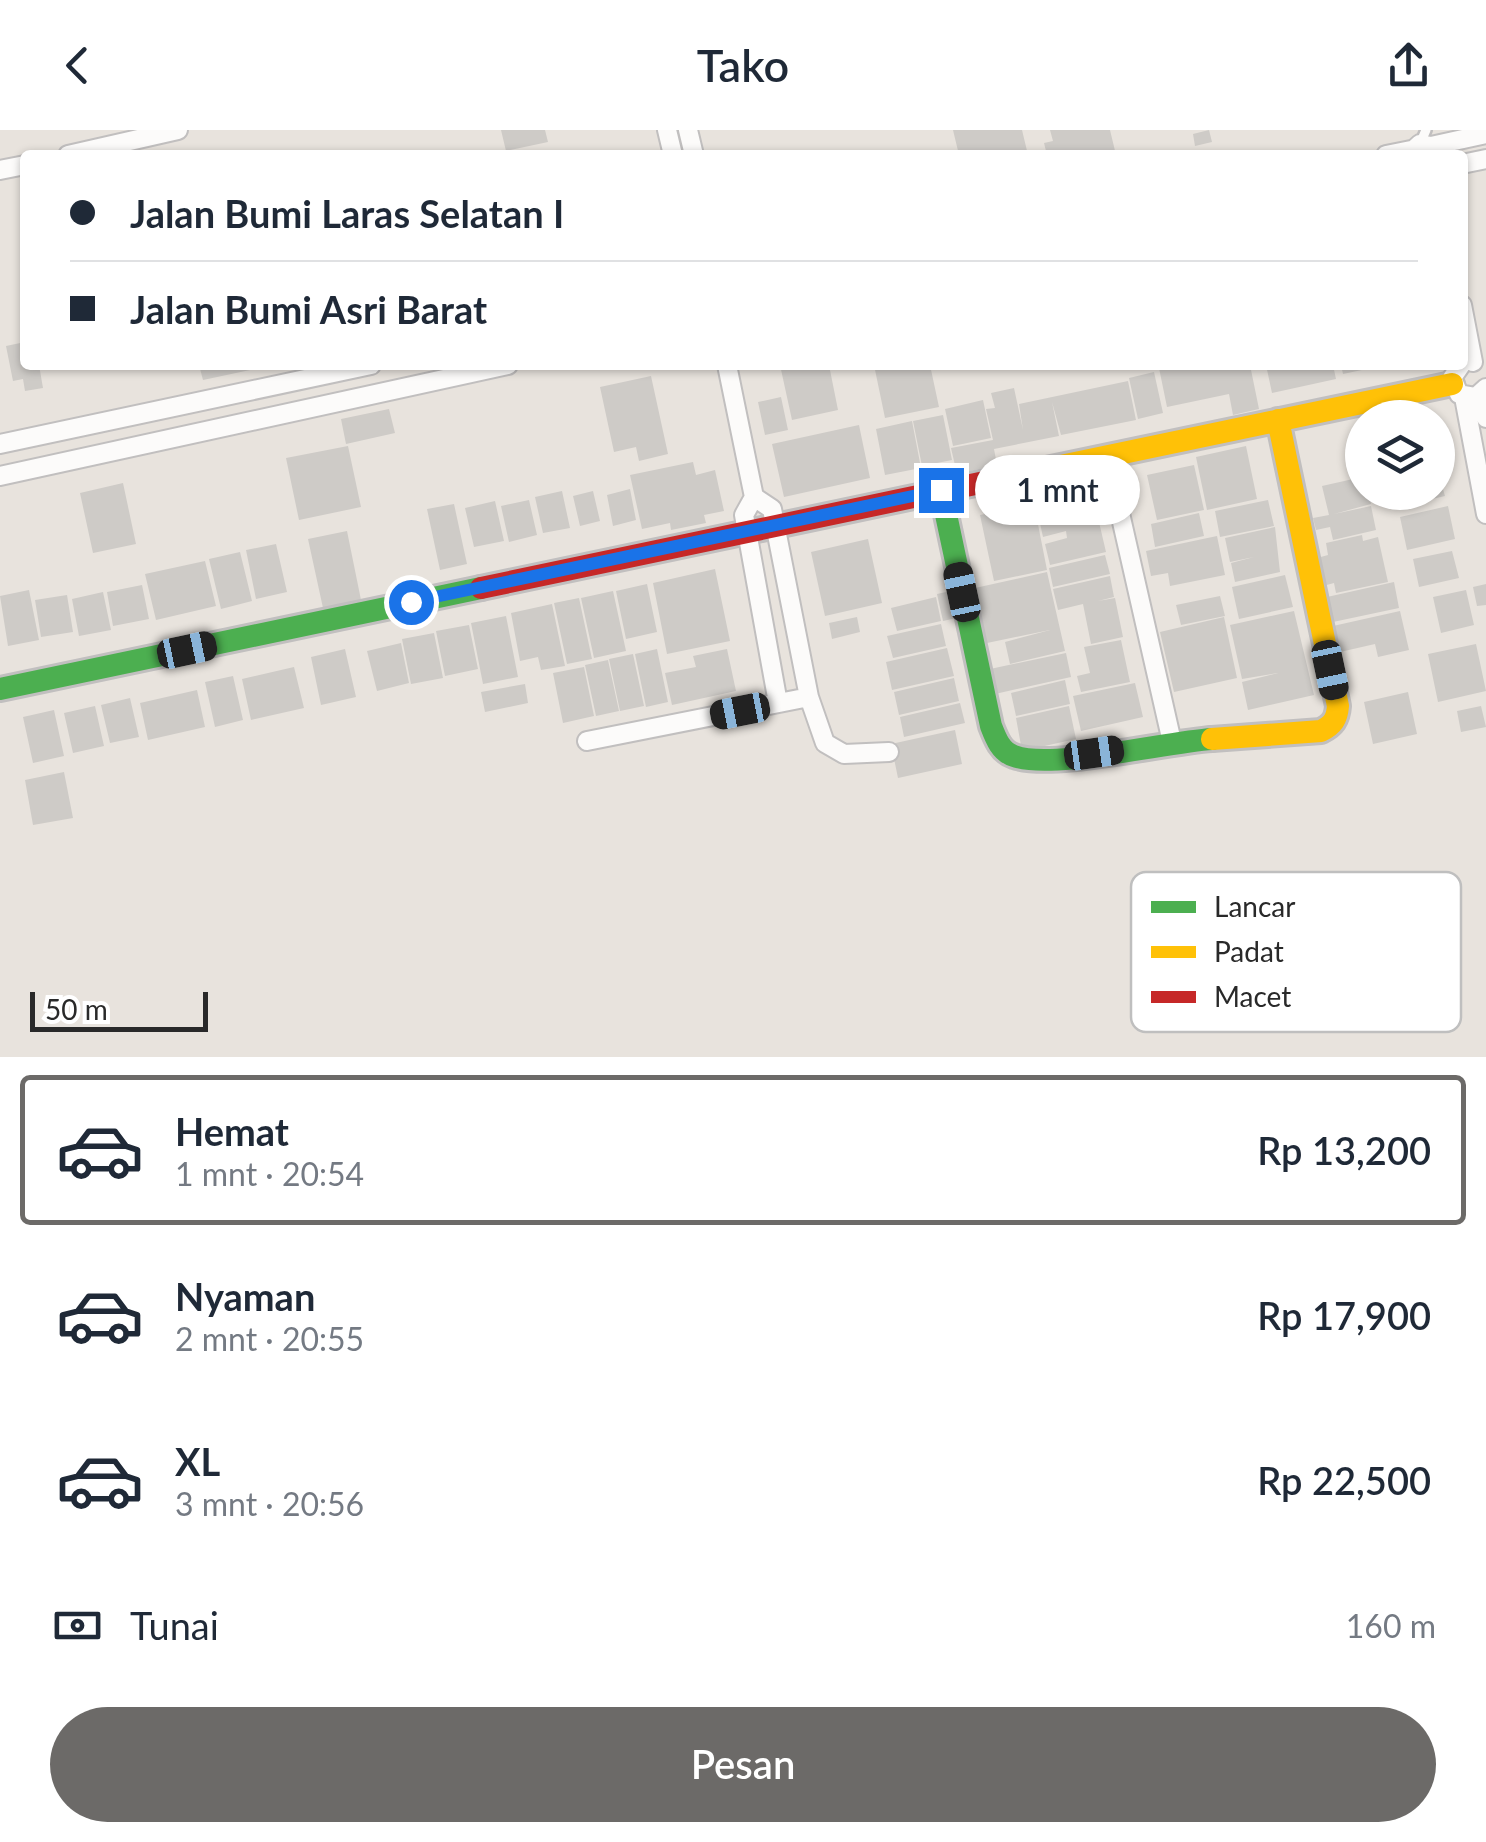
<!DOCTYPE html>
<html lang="id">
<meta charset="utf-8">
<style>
:root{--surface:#fff;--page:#f2f2f3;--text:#1f2937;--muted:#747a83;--line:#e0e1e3;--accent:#6c6a68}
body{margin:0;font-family:Lato,sans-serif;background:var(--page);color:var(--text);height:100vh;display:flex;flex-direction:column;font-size:38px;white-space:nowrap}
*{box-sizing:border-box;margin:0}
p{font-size:32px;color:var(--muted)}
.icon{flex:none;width:55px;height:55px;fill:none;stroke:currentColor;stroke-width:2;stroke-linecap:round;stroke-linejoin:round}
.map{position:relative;height:927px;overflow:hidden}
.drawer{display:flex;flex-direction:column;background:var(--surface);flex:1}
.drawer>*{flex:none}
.top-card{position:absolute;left:20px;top:20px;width:1448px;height:220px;border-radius:10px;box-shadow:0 2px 8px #0004;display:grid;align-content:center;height:220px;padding:0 50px;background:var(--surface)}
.fabs{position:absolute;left:1345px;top:270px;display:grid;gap:20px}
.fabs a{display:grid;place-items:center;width:110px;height:110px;border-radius:50%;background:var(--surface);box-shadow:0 2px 8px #0004;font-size:50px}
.scale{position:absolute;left:30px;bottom:25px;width:178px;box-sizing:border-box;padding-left:10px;border:5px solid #292929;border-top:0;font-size:28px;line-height:35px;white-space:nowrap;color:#292929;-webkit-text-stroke:8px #fff;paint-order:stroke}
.end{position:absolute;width:45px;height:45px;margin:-22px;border:12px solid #1a73e8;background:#fff;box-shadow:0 0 0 5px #fff}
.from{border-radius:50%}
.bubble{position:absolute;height:70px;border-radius:35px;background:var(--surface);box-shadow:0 2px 8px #0004;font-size:32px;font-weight:600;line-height:70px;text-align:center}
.car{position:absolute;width:30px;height:60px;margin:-30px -15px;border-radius:12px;box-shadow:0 0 8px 2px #0007;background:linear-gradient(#222 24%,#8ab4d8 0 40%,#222 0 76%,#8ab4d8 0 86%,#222 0)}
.top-card b{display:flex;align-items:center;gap:35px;height:95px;font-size:38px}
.top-card b+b{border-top:2px solid var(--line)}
.top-card i{width:25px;height:25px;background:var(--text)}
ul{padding:18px 0 0;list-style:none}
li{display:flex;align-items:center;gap:30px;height:150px;margin:0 20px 15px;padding:0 30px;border:5px solid transparent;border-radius:10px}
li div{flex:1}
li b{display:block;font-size:38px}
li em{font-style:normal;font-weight:600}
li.on{border-color:var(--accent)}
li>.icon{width:90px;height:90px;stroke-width:1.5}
.pay{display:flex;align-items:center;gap:25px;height:110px;padding:0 50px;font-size:38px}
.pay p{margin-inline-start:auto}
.cta{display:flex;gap:20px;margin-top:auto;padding:20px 50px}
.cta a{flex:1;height:115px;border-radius:60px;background:var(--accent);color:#fff;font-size:40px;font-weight:600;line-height:115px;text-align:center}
header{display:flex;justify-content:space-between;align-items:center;height:130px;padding:0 50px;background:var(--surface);font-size:45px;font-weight:600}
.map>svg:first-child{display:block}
</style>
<header><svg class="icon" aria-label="back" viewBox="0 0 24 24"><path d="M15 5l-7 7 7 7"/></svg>Tako<svg class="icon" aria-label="share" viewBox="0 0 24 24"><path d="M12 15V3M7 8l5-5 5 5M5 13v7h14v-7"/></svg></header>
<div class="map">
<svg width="1486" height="927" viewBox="0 0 1486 927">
<rect width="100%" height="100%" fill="#e8e3dd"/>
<!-- building -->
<path fill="#cecbc7" d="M 501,0 L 545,0 L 548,12 L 506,21 Z
M 953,0 L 1022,0 L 1028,25 L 959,25 Z
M 1050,0 L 1110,0 L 1116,25 L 1047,25 L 1044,13 L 1053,11 Z
M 1209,0 L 1212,12 L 1195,16 L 1193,4 Z
M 25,212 L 25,235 L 39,235 L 43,258 L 25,261 L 23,249 L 13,251 L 6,216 Z
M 199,235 L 264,235 L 264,237 L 203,250 Z
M 780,235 L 829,235 L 838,280 L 792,290 Z
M 874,235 L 930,235 L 939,277 L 885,288 Z
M 1174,235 L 1250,235 L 1259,279 L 1233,285 L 1229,264 L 1167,277 L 1159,238 Z
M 1266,235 L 1333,235 L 1336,249 L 1272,263 Z
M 1341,235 L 1376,235 L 1376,237 L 1343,244 Z
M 1154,242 L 1163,283 L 1138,289 L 1129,248 Z
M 651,246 L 668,324 L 639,331 L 636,317 L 614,322 L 600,257 Z
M 1128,251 L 1136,290 L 1061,305 L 1052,272 L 1059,306 L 994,319 L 997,335 L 957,344 L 951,318 L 993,310 L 986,279 L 995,278 L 991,263 L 1014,258 L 1023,300 L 1019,274 Z
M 781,267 L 788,300 L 765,305 L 758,272 Z
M 983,270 L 991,308 L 953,316 L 945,279 Z
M 389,279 L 395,303 L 346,314 L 341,289 Z
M 943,285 L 952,330 L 922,336 L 913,291 Z
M 912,291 L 921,338 L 885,345 L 876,299 Z
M 859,295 L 870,348 L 784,367 L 772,314 Z
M 348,316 L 361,377 L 299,390 L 286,328 Z
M 1246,316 L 1257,369 L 1207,380 L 1196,327 Z
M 693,332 L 696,345 L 715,340 L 724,381 L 704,385 L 706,393 L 671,400 L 670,393 L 642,399 L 630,345 Z
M 1194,335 L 1204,380 L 1157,390 L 1147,345 Z
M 1438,342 L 1445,366 L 1411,374 L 1409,362 L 1438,362 Z
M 1362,347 L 1362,362 L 1369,362 L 1371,374 L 1334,384 L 1371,376 L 1376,400 L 1333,410 L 1330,397 L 1316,400 L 1313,388 L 1329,385 L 1322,356 Z
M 123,353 L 136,414 L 93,423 L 80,363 Z
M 630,359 L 636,390 L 613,396 L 607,365 Z
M 562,361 L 570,398 L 543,403 L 535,367 Z
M 593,361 L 600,391 L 580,396 L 573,366 Z
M 1092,362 L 1106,422 L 1050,435 L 1045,414 L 1067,408 L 1066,401 L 1043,407 L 1036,375 Z
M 529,370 L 537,405 L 509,412 L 501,376 Z
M 1268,370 L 1274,396 L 1220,407 L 1215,381 Z
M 495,371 L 504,411 L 474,417 L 465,378 Z
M 454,374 L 467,434 L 440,440 L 427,379 Z
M 1034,374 L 1047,440 L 994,451 L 980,385 Z
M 1448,376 L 1455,409 L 1407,420 L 1400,387 Z
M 1199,383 L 1204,406 L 1155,417 L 1151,394 Z
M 1275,397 L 1280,442 L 1235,452 L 1231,433 L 1254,427 L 1230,432 L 1225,408 Z
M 347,401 L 361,470 L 323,478 L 308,409 Z
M 1362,405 L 1363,411 L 1378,407 L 1388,452 L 1336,463 L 1334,453 L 1323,456 L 1317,428 L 1328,425 L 1326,413 Z
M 1217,406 L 1225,445 L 1170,456 L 1168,443 L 1151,446 L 1146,421 Z
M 868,409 L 882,473 L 825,486 L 811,422 Z
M 276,414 L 287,462 L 256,469 L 246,420 Z
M 1452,421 L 1459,448 L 1419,457 L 1413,429 Z
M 240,422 L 252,471 L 221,479 L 209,429 Z
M 1105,425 L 1110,444 L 1053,457 L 1049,438 Z
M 205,431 L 216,476 L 156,490 L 145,444 Z
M 715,439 L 730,511 L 667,524 L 653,453 Z
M 1047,442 L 1065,521 L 1010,534 L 1005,512 L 1050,500 L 987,513 L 975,458 Z
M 1285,445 L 1293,477 L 1239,489 L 1232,457 Z
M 1110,446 L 1114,467 L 1098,471 L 1115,468 L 1123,507 L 1091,514 L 1083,474 L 1058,480 L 1053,459 Z
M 1394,452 L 1399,478 L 1333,492 L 1327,467 Z
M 647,454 L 657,502 L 626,509 L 616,461 Z
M 1486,454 L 1486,475 L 1477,476 L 1473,457 Z
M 142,455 L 149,489 L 113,496 L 107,462 Z
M 29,460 L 39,510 L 8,516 L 0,466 Z
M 955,460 L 961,487 L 943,491 L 937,464 Z
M 1466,460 L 1474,495 L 1441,503 L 1433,467 Z
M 613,461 L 626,521 L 594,528 L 581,468 Z
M 103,462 L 111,500 L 79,506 L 72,469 Z
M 67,465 L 73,502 L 41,507 L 35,470 Z
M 1220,466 L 1225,486 L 1181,495 L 1176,475 Z
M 936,467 L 941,491 L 897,501 L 891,478 Z
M 579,468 L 592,529 L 567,534 L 554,473 Z
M 552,474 L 565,536 L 541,540 L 538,527 L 520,531 L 511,483 Z
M 1294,481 L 1314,565 L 1248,580 L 1242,552 L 1278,543 L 1242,549 L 1230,495 Z
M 1400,481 L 1409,520 L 1378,527 L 1375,514 L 1340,522 L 1333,496 Z
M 506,486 L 518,547 L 483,554 L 471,493 Z
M 857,487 L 860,502 L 832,509 L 829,493 Z
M 1224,487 L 1237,548 L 1174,562 L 1160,502 Z
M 941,494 L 946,516 L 893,528 L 887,506 Z
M 469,495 L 478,539 L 445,546 L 436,501 Z
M 434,503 L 443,548 L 411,554 L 402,509 Z
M 1121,510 L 1130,552 L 1081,562 L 1077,546 L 1090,543 L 1084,517 Z
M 401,513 L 409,553 L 377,561 L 367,521 Z
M 1476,514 L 1486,561 L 1438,572 L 1428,524 Z
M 947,518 L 954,546 L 892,560 L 886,532 Z
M 345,519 L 356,567 L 321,575 L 311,527 Z
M 657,519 L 668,572 L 646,577 L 635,524 Z
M 727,519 L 736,561 L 672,575 L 665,543 L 696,537 L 693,526 Z
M 1066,523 L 1071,547 L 995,564 L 990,539 Z
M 633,524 L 644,576 L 620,581 L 609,529 Z
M 608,530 L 619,581 L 596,586 L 585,535 Z
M 294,537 L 304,578 L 251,590 L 242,549 Z
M 584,537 L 594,586 L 563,593 L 553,543 Z
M 233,546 L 243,590 L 215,597 L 205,552 Z
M 954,548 L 959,571 L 899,585 L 894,562 Z
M 1065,550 L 1070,574 L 1016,586 L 1011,563 Z
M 1135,553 L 1143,587 L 1081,601 L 1073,566 Z
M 525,554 L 528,573 L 485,582 L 481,562 Z
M 197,560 L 205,597 L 148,610 L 140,573 Z
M 1408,562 L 1417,604 L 1373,614 L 1364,572 Z
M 130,568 L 139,607 L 110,613 L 101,575 Z
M 960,573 L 965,593 L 904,607 L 900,587 Z
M 95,576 L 104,616 L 73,623 L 64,583 Z
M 1069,576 L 1076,609 L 1022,621 L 1016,588 Z
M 1481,576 L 1486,597 L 1461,602 L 1457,581 Z
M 54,580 L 64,626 L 33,633 L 23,587 Z
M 955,600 L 962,634 L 898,648 L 891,614 Z
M 64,642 L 73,688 L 33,695 L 25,650 Z"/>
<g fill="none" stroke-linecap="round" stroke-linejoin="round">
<defs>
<path id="lane" d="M 1420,14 L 1426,0"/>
<path id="street" d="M 667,0 L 673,25
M 688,0 L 694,25
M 1431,16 L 1486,4
M 68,25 L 178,0
M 1386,25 L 1411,20
M 1408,25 L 1420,14 L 1431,16 L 1439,24
M 1462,34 L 1486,29
M 0,40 L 25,35
M 1462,175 L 1473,232
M 727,235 L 754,367 L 744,385 L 778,573
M 1461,235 L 1452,248 L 1459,264 L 1476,267 L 1486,258
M 1481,264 L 1486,288
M 1464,267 L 1486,384
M 0,314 L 371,235
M 1107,326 L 1172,612
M 0,346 L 508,235
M 754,367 L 772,379 L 809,567 L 825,613 L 844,624 L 889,622
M 587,611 L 809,567"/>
<path id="fast" d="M 941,361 L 991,596 C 996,609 1001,622 1014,626 C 1051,640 1166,612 1212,609
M 0,559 L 481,458"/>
<path id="slow" d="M 1037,341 L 1452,254
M 1212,609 L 1321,601 C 1333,595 1337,589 1338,576 L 1278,290"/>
<path id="jam" d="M 481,458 L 1037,341"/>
</defs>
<!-- lane casing -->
<use href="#lane" stroke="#c1bfbf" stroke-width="14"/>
<!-- street casing -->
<use href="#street" stroke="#c1bfbf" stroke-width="22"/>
<!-- fast casing -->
<use href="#fast" stroke="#c1bfbf" stroke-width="28"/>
<!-- slow casing -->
<use href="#slow" stroke="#c1bfbf" stroke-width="28"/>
<!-- jam casing -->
<use href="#jam" stroke="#c1bfbf" stroke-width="28"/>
<!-- lane -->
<use href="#lane" stroke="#fcfbfa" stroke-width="9"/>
<!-- street -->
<use href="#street" stroke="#fcfbfa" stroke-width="18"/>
<!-- fast -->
<use href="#fast" stroke="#4caf50" stroke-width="22"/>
<!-- slow -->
<use href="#slow" stroke="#ffc107" stroke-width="22"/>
<!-- jam -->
<use href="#jam" stroke="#c62828" stroke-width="22"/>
</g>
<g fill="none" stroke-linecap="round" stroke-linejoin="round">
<!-- route -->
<path stroke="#1a73e8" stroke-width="12" d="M 411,472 L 941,360"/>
</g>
<!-- legend -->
<rect x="1131" y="742" width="330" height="160" rx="15" fill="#fff" stroke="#bfbfbf" stroke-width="2.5"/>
<rect x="1151" y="771" width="45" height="12" fill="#4caf50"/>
<rect x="1151" y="816" width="45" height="12" fill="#ffc107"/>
<rect x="1151" y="861" width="45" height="12" fill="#c62828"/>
<g font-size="28" fill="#292929">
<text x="1214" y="787">Lancar</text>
<text x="1214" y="832">Padat</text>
<text x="1214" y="877">Macet</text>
</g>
</svg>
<div class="fabs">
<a><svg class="icon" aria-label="layers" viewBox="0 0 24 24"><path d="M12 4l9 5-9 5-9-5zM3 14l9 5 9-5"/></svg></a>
</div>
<div class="scale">50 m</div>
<i class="end from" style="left:411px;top:472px"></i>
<i class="end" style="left:941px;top:360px"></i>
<div class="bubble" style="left:975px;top:325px;width:165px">1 mnt</div>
<i class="car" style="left:962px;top:462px;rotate:348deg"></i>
<i class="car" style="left:187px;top:520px;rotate:78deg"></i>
<i class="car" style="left:1330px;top:540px;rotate:168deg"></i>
<i class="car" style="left:740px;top:581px;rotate:259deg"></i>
<i class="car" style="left:1094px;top:623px;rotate:82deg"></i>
<div class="top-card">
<b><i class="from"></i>Jalan Bumi Laras Selatan I</b>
<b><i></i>Jalan Bumi Asri Barat</b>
</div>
</div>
<section class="drawer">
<ul>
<li class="on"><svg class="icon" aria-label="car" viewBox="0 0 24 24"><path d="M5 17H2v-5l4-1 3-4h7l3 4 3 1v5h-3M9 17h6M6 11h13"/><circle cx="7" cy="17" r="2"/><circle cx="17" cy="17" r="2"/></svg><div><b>Hemat</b><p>1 mnt · 20:54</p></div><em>Rp 13,200</em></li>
<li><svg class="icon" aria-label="car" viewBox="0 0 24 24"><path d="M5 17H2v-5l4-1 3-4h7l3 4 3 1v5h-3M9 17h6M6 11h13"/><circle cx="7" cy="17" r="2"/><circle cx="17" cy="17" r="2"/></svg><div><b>Nyaman</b><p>2 mnt · 20:55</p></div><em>Rp 17,900</em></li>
<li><svg class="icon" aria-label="car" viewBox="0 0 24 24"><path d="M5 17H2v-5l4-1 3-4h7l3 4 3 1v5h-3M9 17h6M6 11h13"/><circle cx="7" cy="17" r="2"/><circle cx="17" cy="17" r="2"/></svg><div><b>XL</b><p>3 mnt · 20:56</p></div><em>Rp 22,500</em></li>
</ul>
<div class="pay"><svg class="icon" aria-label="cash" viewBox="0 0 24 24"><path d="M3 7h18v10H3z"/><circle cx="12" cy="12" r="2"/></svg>Tunai<p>160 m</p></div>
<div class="cta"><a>Pesan</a></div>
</section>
